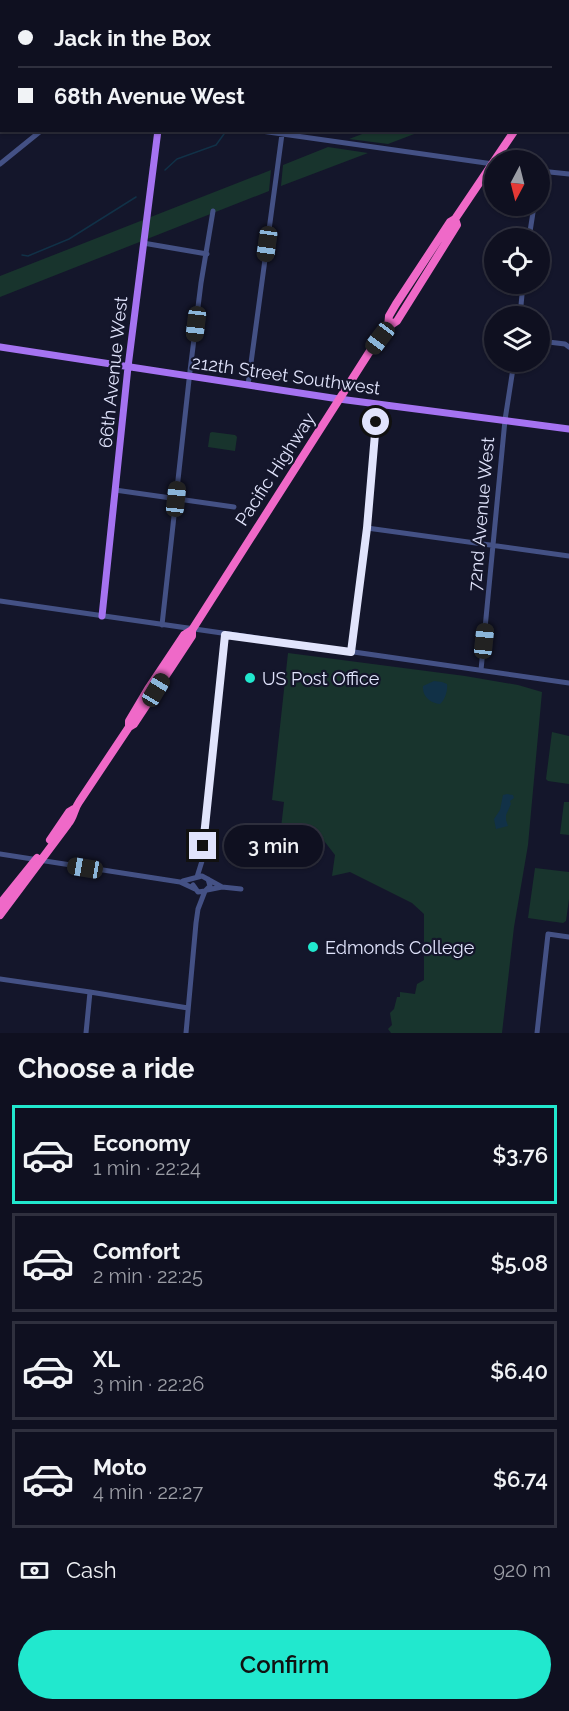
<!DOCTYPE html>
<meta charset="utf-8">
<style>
:root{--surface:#0f1020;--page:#1d1e2d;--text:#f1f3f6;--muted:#9b9da5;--line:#2f303e;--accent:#21e8ce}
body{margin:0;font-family:Raleway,sans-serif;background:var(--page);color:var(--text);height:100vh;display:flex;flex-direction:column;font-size:22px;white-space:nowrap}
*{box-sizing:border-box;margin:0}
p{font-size:20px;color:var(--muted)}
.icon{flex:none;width:33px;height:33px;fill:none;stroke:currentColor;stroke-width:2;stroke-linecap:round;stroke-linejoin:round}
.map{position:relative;height:1033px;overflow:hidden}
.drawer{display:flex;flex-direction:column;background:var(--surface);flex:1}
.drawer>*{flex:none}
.top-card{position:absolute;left:0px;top:0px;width:570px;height:132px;box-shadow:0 2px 4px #0004,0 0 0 2px var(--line);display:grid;align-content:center;height:132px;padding:0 18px;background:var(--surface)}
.needle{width:39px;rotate:187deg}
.tools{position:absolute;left:484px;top:150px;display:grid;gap:12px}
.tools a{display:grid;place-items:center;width:66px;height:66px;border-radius:50%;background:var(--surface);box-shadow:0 2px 4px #0004,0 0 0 2px var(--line);font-size:30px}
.end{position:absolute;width:27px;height:27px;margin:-14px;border:8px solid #e1e4fc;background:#111;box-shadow:0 0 0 3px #111}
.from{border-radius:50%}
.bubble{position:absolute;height:42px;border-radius:21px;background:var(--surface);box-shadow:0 2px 4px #0004,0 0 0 2px var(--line);font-size:20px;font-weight:600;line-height:42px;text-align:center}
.car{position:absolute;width:18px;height:36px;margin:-18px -9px;border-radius:8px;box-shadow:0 0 4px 2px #0007;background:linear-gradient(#222 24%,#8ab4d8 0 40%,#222 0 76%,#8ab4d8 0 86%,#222 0)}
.top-card b{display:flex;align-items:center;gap:21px;height:57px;font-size:22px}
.top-card b+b{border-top:2px solid var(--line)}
.top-card i{width:15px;height:15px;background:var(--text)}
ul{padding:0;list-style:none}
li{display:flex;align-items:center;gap:18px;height:99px;margin:0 12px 9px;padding:0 6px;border:3px solid var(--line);border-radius:0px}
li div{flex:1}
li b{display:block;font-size:22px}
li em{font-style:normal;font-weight:600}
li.active{border-color:var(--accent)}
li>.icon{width:54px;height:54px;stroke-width:1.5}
h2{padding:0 18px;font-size:27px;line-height:72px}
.pay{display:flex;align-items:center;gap:15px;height:66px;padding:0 18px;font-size:22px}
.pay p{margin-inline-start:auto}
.action{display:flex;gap:12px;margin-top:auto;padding:12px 18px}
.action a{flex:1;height:69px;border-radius:36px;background:var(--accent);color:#111;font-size:24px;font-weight:600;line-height:69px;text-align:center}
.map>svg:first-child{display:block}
</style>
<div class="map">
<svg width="569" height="1033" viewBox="0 0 569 1033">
<rect width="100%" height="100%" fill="#14162b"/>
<!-- green -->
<path fill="#18342d" d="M 370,131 L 370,130 L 422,131 L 388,144 L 349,139 Z
M 328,147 L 368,153 L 281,186 L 283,165 Z
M 271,170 L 269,191 L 0,297 L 0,276 Z
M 212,432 L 235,435 L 237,437 L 235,451 L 208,447 L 210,433 Z
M 288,653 L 465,676 L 518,685 L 542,692 L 528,845 L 514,927 L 502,1033 L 391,1033 L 388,1029 L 392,1025 L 390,1013 L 394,1009 L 397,997 L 400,997 L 400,992 L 415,994 L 417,984 L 424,980 L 424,914 L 412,903 L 350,872 L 332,876 L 335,855 L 318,833 L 281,828 L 284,802 L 272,800 Z
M 552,732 L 569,736 L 569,784 L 548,781 L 546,779 Z
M 564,802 L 569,802 L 569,835 L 560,834 Z
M 535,868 L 569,872 L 569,899 L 566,921 L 563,923 L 528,918 Z"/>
<!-- water -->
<path fill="#113147" d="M 434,681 L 442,682 L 447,684 C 448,690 445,700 440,704 C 431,703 422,697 423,686 Z
M 507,794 L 513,795 L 514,798 L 510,801 L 511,804 L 506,815 L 506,820 L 508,826 L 496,829 L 494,819 L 500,810 L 503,795 Z"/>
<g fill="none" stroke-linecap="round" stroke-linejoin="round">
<!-- stream -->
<path stroke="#113147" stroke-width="1.5" d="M 523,2 L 524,0
M 303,130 L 311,132 L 323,130
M 345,132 L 349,130
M 165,170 L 177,159 L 216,145 L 224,134
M 22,255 L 28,256 L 69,239 L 136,197"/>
<!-- minor -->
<path stroke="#445185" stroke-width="5" d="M 254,130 L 493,164
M 0,164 L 42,130
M 540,171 L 569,174
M 529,238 L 534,206
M 143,243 L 207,254
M 520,316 L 523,284
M 540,341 L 565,344 L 569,347
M 248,385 L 282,134
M 115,490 L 234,507
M 367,528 L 569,556
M 0,601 L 569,683
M 162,625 L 190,371 L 201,283 L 213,211
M 351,652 L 367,528 L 378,404
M 481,670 L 505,420 L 514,362
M 0,854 L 180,882 L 195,889
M 197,877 L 202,861 L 225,635
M 183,881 L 202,876 L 222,887
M 193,885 L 198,892 L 205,891 L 210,886 L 208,879
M 207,890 L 222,887 L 241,889
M 0,979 L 90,992 L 188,1008
M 86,1033 L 90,992
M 186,1033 L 196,923 L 198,909 L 205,891
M 537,1033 L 548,934 L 569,937"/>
<!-- major -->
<path stroke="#a573f1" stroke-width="7" d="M 174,2 L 175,0
M 0,347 L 339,399 L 569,429
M 102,616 L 128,367 L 158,130"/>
<!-- highway -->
<path stroke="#ef69c8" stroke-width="8" d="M 568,39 L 569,38
M 568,52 L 569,51
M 388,327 L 389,316 L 396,304 L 450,222 L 455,219 L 515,130
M 129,727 L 129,721 L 148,689 L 184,635 L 192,630
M 50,840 L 69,812 L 74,809
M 0,904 L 37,858
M 0,915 L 68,824 C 74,817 74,809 79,802 L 129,727 L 134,724 L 192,636 L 192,630 L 370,351 L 388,327 L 397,321 L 457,225 L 455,219"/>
</g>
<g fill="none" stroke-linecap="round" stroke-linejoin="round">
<!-- route -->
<path stroke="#e1e4fc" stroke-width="8" d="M 203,846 L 225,635 L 351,652 L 367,528 L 376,422"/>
</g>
<!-- markers -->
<g fill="#21e8ce" stroke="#14162b" stroke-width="2">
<circle cx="250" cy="678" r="6"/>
<circle cx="313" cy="947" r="6"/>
</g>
<g text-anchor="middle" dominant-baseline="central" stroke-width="4.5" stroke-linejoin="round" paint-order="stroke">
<!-- street labels -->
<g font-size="18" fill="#e1e4fc" stroke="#14162b">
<text transform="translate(113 372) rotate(-84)">66th Avenue West</text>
<text transform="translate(286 375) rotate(8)">212th Street Southwest</text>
<text transform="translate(275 469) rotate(-57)">Pacific Highway</text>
<text transform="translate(481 514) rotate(-85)">72nd Avenue West</text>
</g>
<!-- poi labels -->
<g font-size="18" fill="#e1e4fc" stroke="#14162b" text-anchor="start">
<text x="262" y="678">US Post Office</text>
<text x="325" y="947">Edmonds College</text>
</g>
</g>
</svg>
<div class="tools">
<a><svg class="needle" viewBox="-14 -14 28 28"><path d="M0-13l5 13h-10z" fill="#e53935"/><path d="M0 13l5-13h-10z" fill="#9b9da5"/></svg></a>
<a><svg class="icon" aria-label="locate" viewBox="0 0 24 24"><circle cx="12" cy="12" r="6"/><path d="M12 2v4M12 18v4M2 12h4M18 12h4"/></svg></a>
<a><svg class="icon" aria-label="layers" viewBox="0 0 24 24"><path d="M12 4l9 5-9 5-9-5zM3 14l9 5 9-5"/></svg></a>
</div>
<i class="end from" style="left:376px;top:422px"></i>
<i class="end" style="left:203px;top:846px"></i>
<div class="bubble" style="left:224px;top:825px;width:99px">3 min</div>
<i class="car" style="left:267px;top:244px;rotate:188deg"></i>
<i class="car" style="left:196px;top:324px;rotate:187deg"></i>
<i class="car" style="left:380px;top:338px;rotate:217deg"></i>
<i class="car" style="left:176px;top:499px;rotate:6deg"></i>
<i class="car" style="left:484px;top:641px;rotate:6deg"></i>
<i class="car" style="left:156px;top:690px;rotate:31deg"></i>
<i class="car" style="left:85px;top:868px;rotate:279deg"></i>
<div class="top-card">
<b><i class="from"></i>Jack in the Box</b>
<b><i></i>68th Avenue West</b>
</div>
</div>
<section class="drawer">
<h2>Choose a ride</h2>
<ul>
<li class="active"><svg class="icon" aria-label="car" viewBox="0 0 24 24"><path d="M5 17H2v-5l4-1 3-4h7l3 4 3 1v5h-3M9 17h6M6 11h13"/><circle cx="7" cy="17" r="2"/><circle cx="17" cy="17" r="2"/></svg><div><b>Economy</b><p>1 min · 22:24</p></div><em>$3.76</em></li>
<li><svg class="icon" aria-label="car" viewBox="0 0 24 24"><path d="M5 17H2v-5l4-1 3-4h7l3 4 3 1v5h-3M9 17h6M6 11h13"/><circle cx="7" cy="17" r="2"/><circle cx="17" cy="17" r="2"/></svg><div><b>Comfort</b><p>2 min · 22:25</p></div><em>$5.08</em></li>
<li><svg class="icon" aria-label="car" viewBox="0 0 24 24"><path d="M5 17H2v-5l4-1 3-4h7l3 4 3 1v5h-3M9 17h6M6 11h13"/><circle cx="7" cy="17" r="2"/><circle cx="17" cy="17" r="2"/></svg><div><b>XL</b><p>3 min · 22:26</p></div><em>$6.40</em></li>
<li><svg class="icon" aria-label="car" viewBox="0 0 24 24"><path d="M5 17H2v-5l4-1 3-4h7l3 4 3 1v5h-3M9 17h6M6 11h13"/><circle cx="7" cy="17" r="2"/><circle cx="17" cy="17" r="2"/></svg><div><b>Moto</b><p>4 min · 22:27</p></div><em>$6.74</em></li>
</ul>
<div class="pay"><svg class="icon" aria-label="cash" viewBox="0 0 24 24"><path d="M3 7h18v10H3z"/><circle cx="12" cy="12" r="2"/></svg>Cash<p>920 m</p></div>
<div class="action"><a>Confirm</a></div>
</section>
